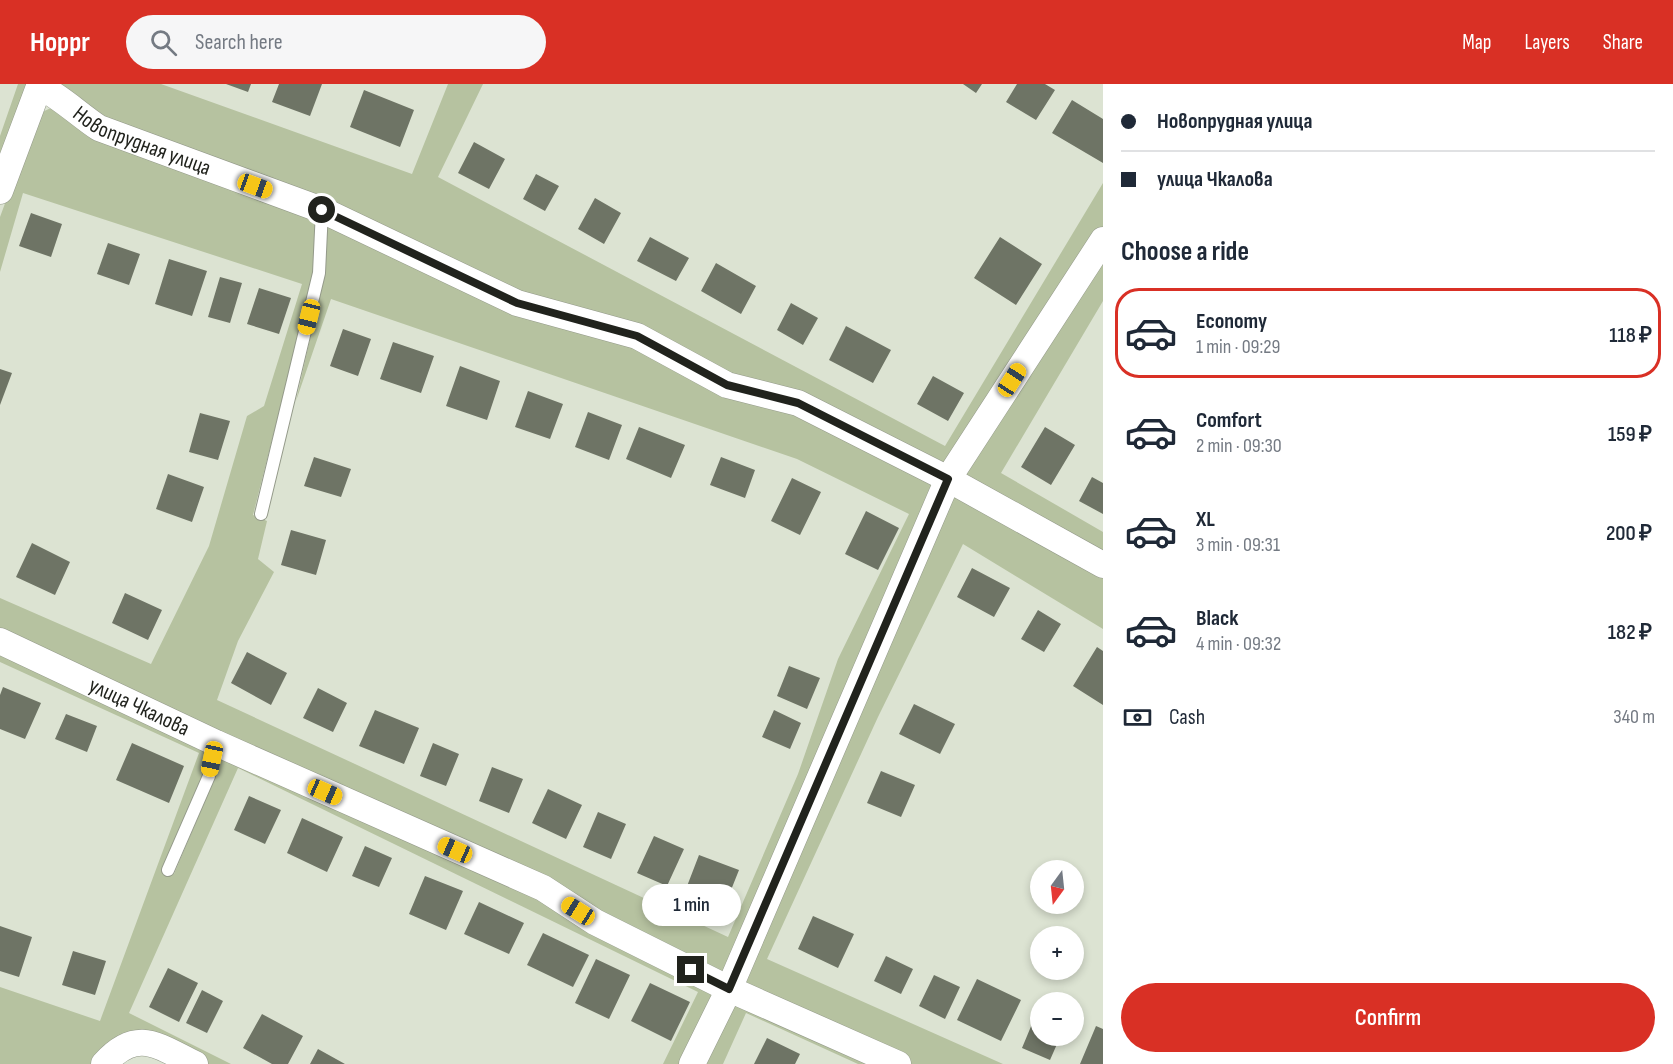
<!DOCTYPE html>
<meta charset="utf-8">
<style>
:root{--surface:#fff;--page:#f6f6f7;--text:#1f2937;--muted:#747a83;--line:#e0e1e3;--accent:#d93025}
body{margin:0;font-family:"Sofia Sans Condensed",sans-serif;background:var(--page);color:var(--text);height:100vh;display:flex;flex-direction:column;font-size:22px;white-space:nowrap}
*{box-sizing:border-box;margin:0}
p{font-size:20px;color:var(--muted)}
.icon{flex:none;width:33px;height:33px;fill:none;stroke:currentColor;stroke-width:2;stroke-linecap:round;stroke-linejoin:round}
.map{position:relative;flex:1;overflow:hidden}
.panel{display:flex;flex-direction:column;background:var(--surface);width:570px}
.panel>*{flex:none}
.top-card{display:grid;align-content:center;height:132px;padding:0 18px;background:var(--surface)}
.needle{width:39px;rotate:195deg}
.controls{position:absolute;left:1030px;top:776px;display:grid;gap:12px}
.controls a{display:grid;place-items:center;width:54px;height:54px;border-radius:50%;background:var(--surface);box-shadow:0 3px 9px #0003;font-size:30px}
.end{position:absolute;width:27px;height:27px;margin:-14px;border:8px solid #21231d;background:#fff;box-shadow:0 0 0 3px #fff}
.from{border-radius:50%}
.bubble{position:absolute;height:42px;border-radius:21px;background:var(--surface);box-shadow:0 3px 9px #0003;font-size:20px;font-weight:600;line-height:42px;text-align:center}
.car{position:absolute;width:18px;height:36px;margin:-18px -9px;border-radius:8px;box-shadow:0 0 4px 2px #0007;background:linear-gradient(#f5c518 24%,#345 0 40%,#f5c518 0 76%,#345 0 86%,#f5c518 0)}
.top-card b{display:flex;align-items:center;gap:21px;height:57px;font-size:22px}
.top-card b+b{border-top:2px solid var(--line)}
.top-card i{width:15px;height:15px;background:var(--text)}
ul{padding:0;list-style:none}
li{display:flex;align-items:center;gap:18px;height:90px;margin:0 12px 9px;padding:0 6px;border:3px solid transparent;border-radius:24px}
li div{flex:1}
li b{display:block;font-size:22px}
li em{font-style:normal;font-weight:600}
li.current{border-color:var(--accent)}
li>.icon{width:54px;height:54px;stroke-width:1.5}
h2{padding:0 18px;font-size:27px;line-height:72px}
.pay{display:flex;align-items:center;gap:15px;height:66px;padding:0 18px;font-size:22px}
.pay p{margin-inline-start:auto}
.action{display:flex;gap:12px;margin-top:auto;padding:12px 18px}
.action a{flex:1;height:69px;border-radius:36px;background:var(--accent);color:#fff;font-size:24px;font-weight:600;line-height:69px;text-align:center}
header{display:flex;align-items:center;gap:36px;box-sizing:border-box;height:84px;padding:0 30px;background:var(--accent);color:#fff}
header strong{font-size:28px}
nav{display:flex;gap:33px;margin-inline-start:auto;font-size:21px}
.search{width:420px;height:54px;background:var(--page);display:flex;align-items:center;gap:15px;box-sizing:border-box;padding:0 21px;border-radius:33px;color:var(--muted);font-size:22px}
main{display:flex;flex:1;min-height:0}
.map>svg:first-child{display:block}
</style>
<header>
<strong>Hoppr</strong>
<div class="search"><svg class="icon" aria-label="search" viewBox="0 0 24 24"><circle cx="10" cy="10" r="6"/><path d="M15 15l6 6"/></svg>Search here</div>
<nav><a>Map</a><a>Layers</a><a>Share</a></nav>
</header>
<main>
<div class="map">
<svg width="1103" height="980" viewBox="0 0 1103 980">
<rect width="100%" height="100%" fill="#dce3d2"/>
<!-- green -->
<path fill="#b6c2a0" d="M 18,0 L 30,0 L 0,85 L 0,52 Z
M 60,0 L 161,0 L 412,90 L 448,0 L 483,0 L 438,93 L 945,362 L 1103,99 L 1103,143 L 945,388 L 729,295 L 519,214 L 101,39 Z
M 53,23 L 315,131 L 314,190 L 253,431 L 267,437 L 258,475 L 274,488 L 238,557 L 217,616 L 728,853 L 798,690 L 838,575 L 909,430 L 797,375 L 331,215 L 296,317 L 324,193 L 326,136 L 634,257 L 795,325 L 940,399 L 728,897 L 0,549 L 0,514 L 151,580 L 209,462 L 247,332 L 264,322 L 302,200 L 23,109 L 0,188 L 0,133 L 38,30 Z
M 1103,169 L 1103,217 L 1001,389 L 1103,448 L 1103,476 L 956,395 Z
M 952,404 L 1103,488 L 1103,545 L 963,460 L 878,633 L 767,875 L 1003,980 L 912,980 L 737,901 Z
M 0,564 L 211,662 L 204,691 L 164,785 L 174,790 L 215,693 L 222,668 L 540,812 L 719,910 L 685,980 L 663,980 L 698,908 L 238,684 L 129,929 L 231,980 L 206,980 L 153,953 L 94,980 L 0,980 L 0,903 L 100,937 L 199,669 L 0,578 Z
M 733,915 L 883,980 L 858,980 L 746,929 L 723,980 L 701,980 Z"/>
<!-- building -->
<path fill="#6e7465" d="M 226,0 L 251,0 L 248,8 Z
M 279,0 L 322,0 L 310,32 L 272,18 Z
M 963,0 L 982,0 L 976,9 Z
M 1017,0 L 1045,0 L 1055,6 L 1036,36 L 1006,18 Z
M 364,6 L 414,26 L 400,63 L 350,43 Z
M 1072,16 L 1103,35 L 1103,79 L 1052,49 Z
M 474,58 L 505,75 L 489,105 L 458,89 Z
M 536,90 L 559,102 L 545,127 L 523,115 Z
M 595,114 L 621,129 L 604,160 L 578,145 Z
M 31,129 L 62,140 L 51,173 L 19,162 Z
M 650,153 L 689,174 L 676,197 L 637,177 Z
M 1000,153 L 1042,180 L 1016,221 L 974,194 Z
M 108,159 L 140,170 L 129,201 L 97,190 Z
M 169,175 L 207,187 L 192,232 L 155,220 Z
M 716,179 L 756,202 L 741,230 L 701,207 Z
M 220,193 L 242,199 L 230,239 L 208,233 Z
M 259,204 L 291,214 L 279,250 L 247,240 Z
M 791,219 L 818,234 L 803,261 L 777,246 Z
M 846,242 L 891,266 L 873,299 L 829,276 Z
M 343,245 L 371,255 L 358,292 L 330,282 Z
M 393,258 L 434,272 L 421,309 L 380,295 Z
M 460,282 L 500,297 L 487,336 L 446,322 Z
M 0,285 L 12,289 L 0,321 Z
M 933,292 L 964,309 L 948,337 L 917,320 Z
M 528,307 L 563,320 L 550,355 L 515,343 Z
M 588,328 L 622,341 L 609,376 L 575,363 Z
M 200,329 L 230,337 L 218,376 L 189,368 Z
M 639,343 L 685,361 L 671,394 L 626,375 Z
M 1045,343 L 1075,361 L 1051,401 L 1021,383 Z
M 314,373 L 351,385 L 341,413 L 304,402 Z
M 721,373 L 755,386 L 745,414 L 710,401 Z
M 168,390 L 204,403 L 192,438 L 156,425 Z
M 1092,393 L 1103,399 L 1103,430 L 1079,417 Z
M 792,394 L 821,408 L 800,451 L 771,437 Z
M 866,427 L 899,444 L 878,486 L 845,470 Z
M 291,446 L 326,456 L 316,491 L 281,481 Z
M 32,459 L 70,478 L 55,511 L 16,493 Z
M 972,484 L 1010,504 L 994,533 L 957,513 Z
M 125,509 L 162,526 L 148,556 L 112,539 Z
M 1038,526 L 1061,540 L 1044,568 L 1021,555 Z
M 1097,563 L 1103,567 L 1103,621 L 1073,602 Z
M 247,568 L 287,589 L 271,621 L 231,599 Z
M 789,582 L 820,594 L 807,625 L 777,612 Z
M 3,603 L 41,619 L 25,655 L 0,645 L 0,611 Z
M 318,604 L 347,619 L 333,648 L 303,634 Z
M 914,620 L 955,640 L 940,670 L 899,650 Z
M 375,626 L 419,644 L 404,680 L 359,662 Z
M 774,626 L 801,639 L 790,665 L 762,653 Z
M 66,630 L 97,642 L 87,668 L 55,655 Z
M 132,659 L 184,682 L 169,719 L 116,696 Z
M 433,659 L 459,670 L 446,702 L 420,692 Z
M 492,683 L 523,695 L 509,729 L 479,717 Z
M 881,687 L 915,701 L 901,733 L 867,719 Z
M 548,705 L 582,721 L 566,755 L 532,739 Z
M 249,712 L 281,726 L 265,760 L 234,746 Z
M 598,728 L 626,740 L 611,775 L 583,763 Z
M 302,734 L 343,753 L 327,788 L 287,769 Z
M 654,752 L 684,765 L 667,802 L 637,789 Z
M 365,762 L 392,774 L 379,803 L 352,792 Z
M 699,771 L 739,786 L 723,826 L 684,810 Z
M 425,792 L 463,807 L 446,846 L 409,830 Z
M 479,818 L 524,839 L 509,870 L 464,850 Z
M 813,832 L 854,850 L 838,884 L 798,865 Z
M 0,842 L 32,853 L 19,893 L 0,887 Z
M 543,849 L 589,871 L 573,903 L 527,881 Z
M 73,867 L 106,877 L 95,911 L 62,901 Z
M 886,872 L 913,885 L 901,910 L 874,897 Z
M 596,875 L 630,891 L 609,935 L 575,919 Z
M 168,884 L 198,899 L 179,938 L 149,923 Z
M 934,891 L 960,903 L 945,935 L 919,922 Z
M 977,895 L 1021,916 L 1001,957 L 957,936 Z
M 650,899 L 690,918 L 671,957 L 631,937 Z
M 202,906 L 223,917 L 207,949 L 186,939 Z
M 1037,928 L 1041,930 L 1041,951 L 1061,951 L 1050,976 L 1022,964 Z
M 262,930 L 303,952 L 288,980 L 272,980 L 243,964 Z
M 1096,942 L 1103,945 L 1103,980 L 1080,980 Z
M 767,954 L 800,970 L 795,980 L 754,980 Z
M 318,965 L 345,980 L 310,980 Z"/>
<g fill="none" stroke-linecap="round" stroke-linejoin="round">
<defs>
<path id="service" d="M 261,430 L 319,189 L 322,126
M 168,786 L 209,692 L 216,659"/>
<g id="minor">
<path id="s1" d="M 39,2 C 61,13 78,30 99,44 L 322,126 L 517,219 L 637,252 L 727,301 L 798,319 L 948,395 L 1103,481"/>
<path d="M 0,107 L 40,0"/>
<path id="s2" d="M 0,557 L 216,659 L 543,804 L 595,838 L 729,905 L 898,980"/>
<path d="M 104,980 C 137,943 158,962 195,980"/>
<path d="M 692,980 L 729,905 L 948,395 L 1103,156"/>
</g>
</defs>
<!-- service casing -->
<use href="#service" stroke="#949a8a" stroke-width="14"/>
<!-- minor casing -->
<use href="#minor" stroke="#949a8a" stroke-width="27"/>
<!-- service -->
<use href="#service" stroke="#fff" stroke-width="12"/>
<!-- minor -->
<use href="#minor" stroke="#fff" stroke-width="26"/>
</g>
<g fill="none" stroke-linecap="round" stroke-linejoin="round">
<!-- route -->
<path stroke="#21231d" stroke-width="8" d="M 322,126 L 517,219 L 637,252 L 727,301 L 798,319 L 948,395 L 729,905 L 691,886"/>
</g>
<g text-anchor="middle" dominant-baseline="central" stroke-width="5" stroke-linejoin="round" paint-order="stroke">
<!-- street labels -->
<g font-size="22" fill="#21231d" stroke="#e9f0df">
<text stroke="none"><textPath href="#s1" startOffset="118">Новопрудная улица</textPath></text>
<text stroke="none"><textPath href="#s2" startOffset="154">улица Чкалова</textPath></text>
</g>
</g>
</svg>
<div class="controls">
<a><svg class="needle" viewBox="-14 -14 28 28"><path d="M0-13l5 13h-10z" fill="#e53935"/><path d="M0 13l5-13h-10z" fill="#747a83"/></svg></a>
<a>+</a>
<a>−</a>
</div>
<i class="end from" style="left:322px;top:126px"></i>
<i class="end" style="left:691px;top:886px"></i>
<div class="bubble" style="left:642px;top:800px;width:99px">1 min</div>
<i class="car" style="left:255px;top:102px;rotate:110deg"></i>
<i class="car" style="left:309px;top:233px;rotate:194deg"></i>
<i class="car" style="left:1012px;top:296px;rotate:33deg"></i>
<i class="car" style="left:212px;top:675px;rotate:192deg"></i>
<i class="car" style="left:325px;top:708px;rotate:114deg"></i>
<i class="car" style="left:455px;top:766px;rotate:294deg"></i>
<i class="car" style="left:578px;top:827px;rotate:302deg"></i>
</div>
<section class="panel">
<div class="top-card">
<b><i class="from"></i>Новопрудная улица</b>
<b><i></i>улица Чкалова</b>
</div>
<h2>Choose a ride</h2>
<ul>
<li class="current"><svg class="icon" aria-label="car" viewBox="0 0 24 24"><path d="M5 17H2v-5l4-1 3-4h7l3 4 3 1v5h-3M9 17h6M6 11h13"/><circle cx="7" cy="17" r="2"/><circle cx="17" cy="17" r="2"/></svg><div><b>Economy</b><p>1 min · 09:29</p></div><em>118 ₽</em></li>
<li><svg class="icon" aria-label="car" viewBox="0 0 24 24"><path d="M5 17H2v-5l4-1 3-4h7l3 4 3 1v5h-3M9 17h6M6 11h13"/><circle cx="7" cy="17" r="2"/><circle cx="17" cy="17" r="2"/></svg><div><b>Comfort</b><p>2 min · 09:30</p></div><em>159 ₽</em></li>
<li><svg class="icon" aria-label="car" viewBox="0 0 24 24"><path d="M5 17H2v-5l4-1 3-4h7l3 4 3 1v5h-3M9 17h6M6 11h13"/><circle cx="7" cy="17" r="2"/><circle cx="17" cy="17" r="2"/></svg><div><b>XL</b><p>3 min · 09:31</p></div><em>200 ₽</em></li>
<li><svg class="icon" aria-label="car" viewBox="0 0 24 24"><path d="M5 17H2v-5l4-1 3-4h7l3 4 3 1v5h-3M9 17h6M6 11h13"/><circle cx="7" cy="17" r="2"/><circle cx="17" cy="17" r="2"/></svg><div><b>Black</b><p>4 min · 09:32</p></div><em>182 ₽</em></li>
</ul>
<div class="pay"><svg class="icon" aria-label="cash" viewBox="0 0 24 24"><path d="M3 7h18v10H3z"/><circle cx="12" cy="12" r="2"/></svg>Cash<p>340 m</p></div>
<div class="action"><a>Confirm</a></div>
</section>
</main>
